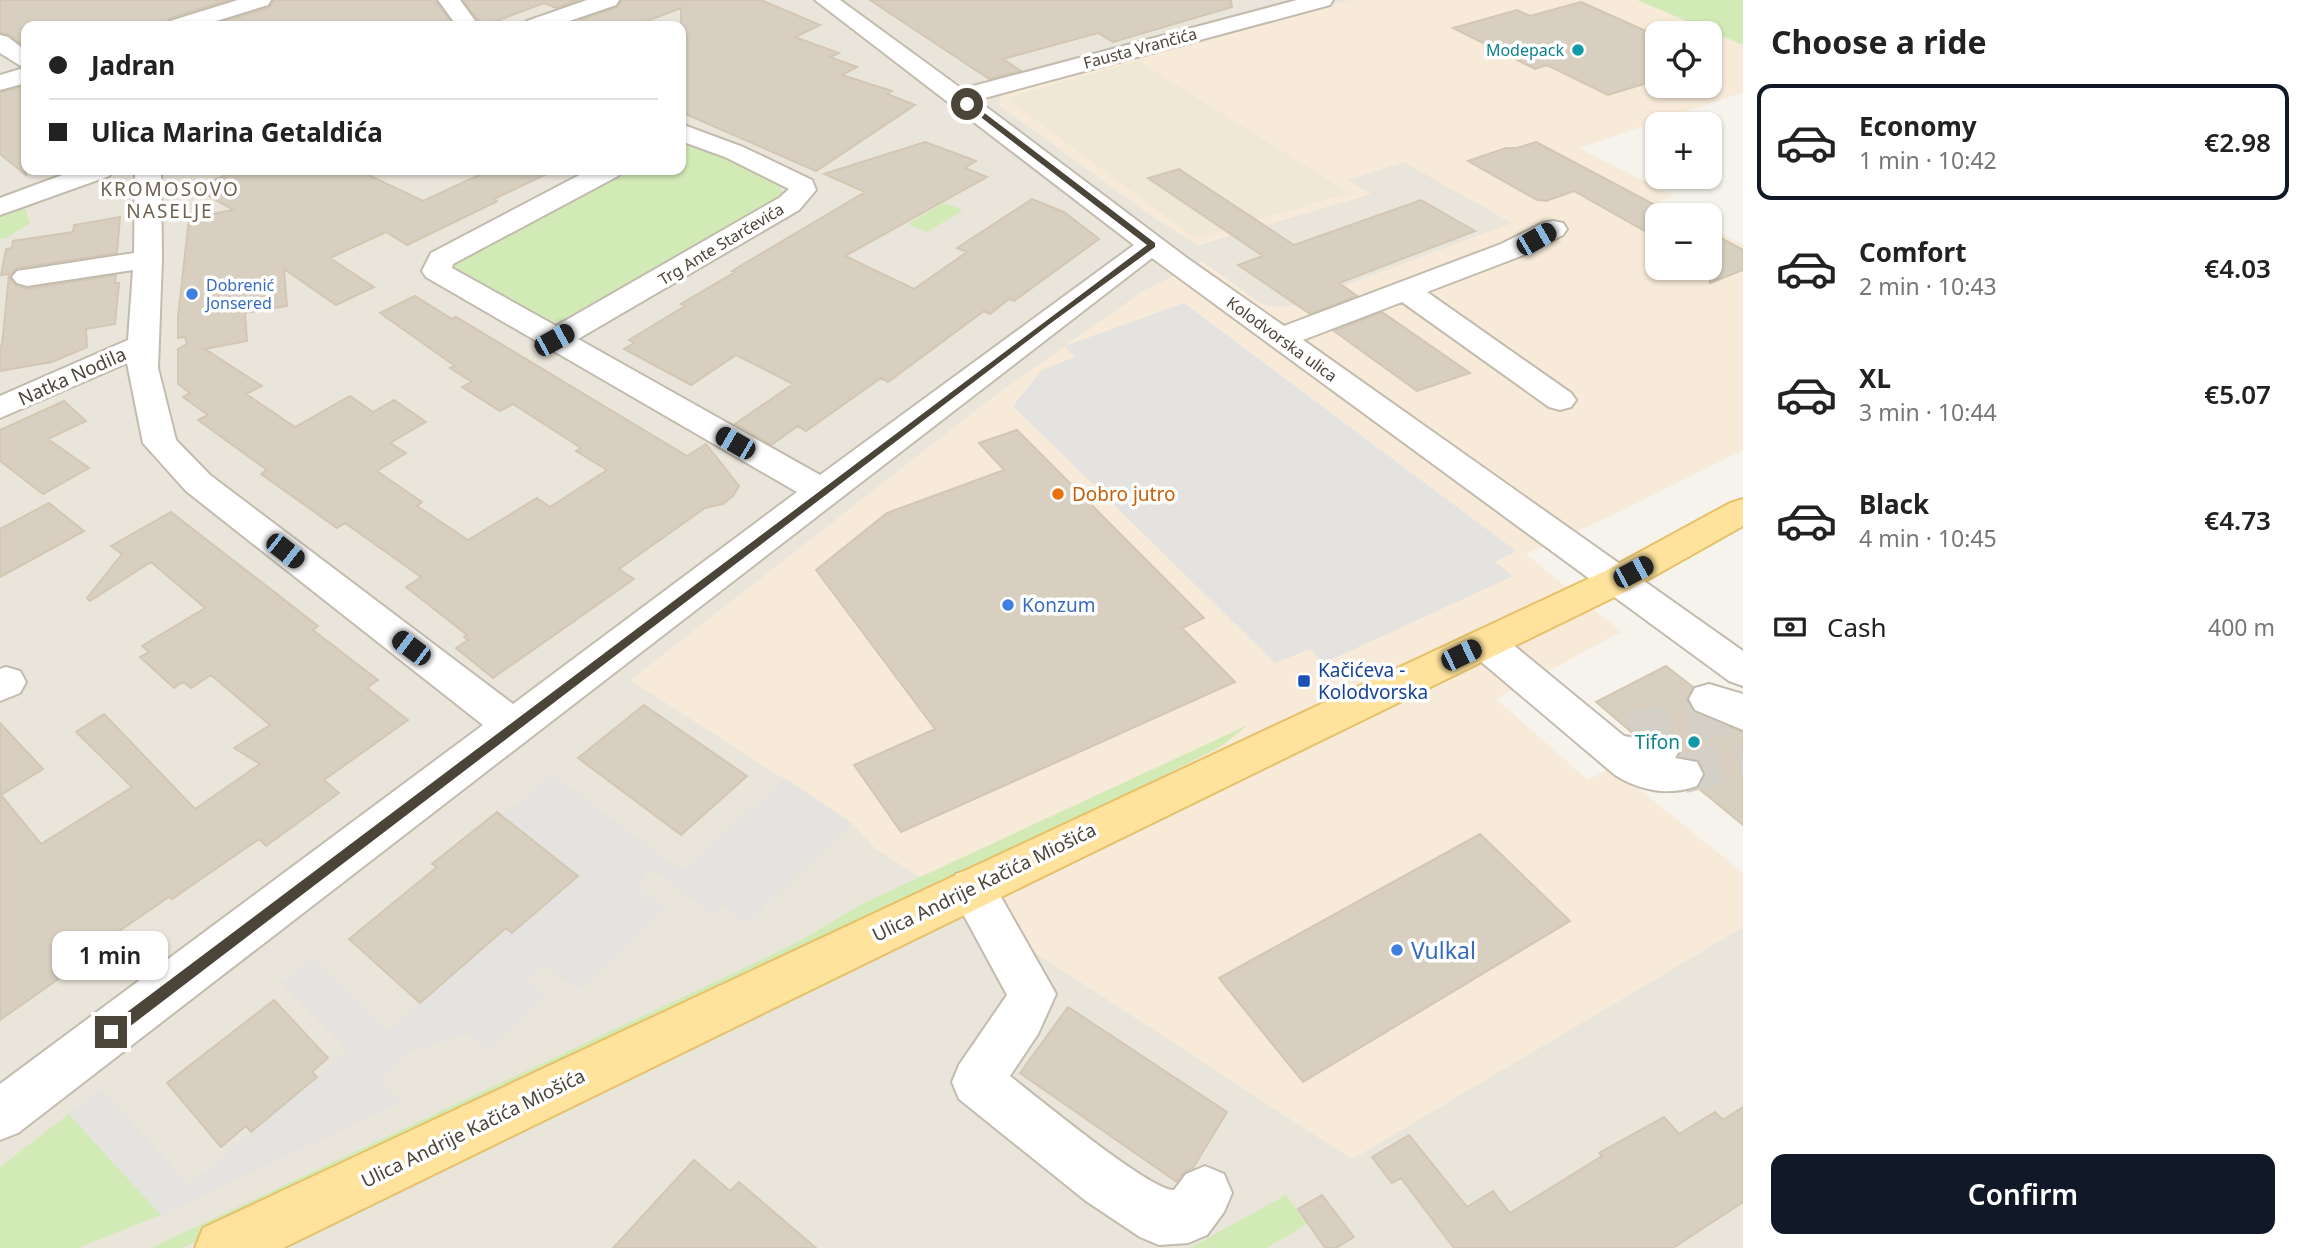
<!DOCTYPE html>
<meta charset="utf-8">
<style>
:root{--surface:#fff;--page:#f6f6f6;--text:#222;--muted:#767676;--line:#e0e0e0;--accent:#111827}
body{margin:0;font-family:"Noto Sans",sans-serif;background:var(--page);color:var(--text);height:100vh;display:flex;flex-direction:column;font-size:26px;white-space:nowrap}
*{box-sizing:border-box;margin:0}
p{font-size:23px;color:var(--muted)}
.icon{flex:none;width:38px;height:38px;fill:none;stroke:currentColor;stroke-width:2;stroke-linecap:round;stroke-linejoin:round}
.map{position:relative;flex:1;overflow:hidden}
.sheet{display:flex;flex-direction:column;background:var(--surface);width:560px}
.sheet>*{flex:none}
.hud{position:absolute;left:21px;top:21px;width:665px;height:154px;border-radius:14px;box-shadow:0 2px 5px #0004;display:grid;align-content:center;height:154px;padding:0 28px;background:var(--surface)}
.controls{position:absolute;left:1645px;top:21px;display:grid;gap:14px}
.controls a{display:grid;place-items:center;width:77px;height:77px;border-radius:14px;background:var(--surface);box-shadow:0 2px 5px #0004;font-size:35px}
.end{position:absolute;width:32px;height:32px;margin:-16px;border:9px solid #4b4439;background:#fff;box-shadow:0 0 0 4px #fff}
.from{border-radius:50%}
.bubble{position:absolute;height:49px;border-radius:14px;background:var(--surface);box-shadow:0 2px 5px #0004;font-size:23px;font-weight:600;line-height:49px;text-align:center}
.car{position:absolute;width:21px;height:42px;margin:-21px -10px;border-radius:9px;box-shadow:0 0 5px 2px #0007;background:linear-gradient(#222 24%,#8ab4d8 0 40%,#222 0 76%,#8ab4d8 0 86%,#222 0)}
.hud b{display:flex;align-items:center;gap:24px;height:66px;font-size:26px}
.hud b+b{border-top:2px solid var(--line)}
.hud i{width:18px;height:18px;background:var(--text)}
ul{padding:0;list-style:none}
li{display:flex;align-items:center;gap:21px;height:116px;margin:0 14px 10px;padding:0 14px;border:4px solid transparent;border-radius:14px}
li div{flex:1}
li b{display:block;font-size:26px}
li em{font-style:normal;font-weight:600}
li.active{border-color:var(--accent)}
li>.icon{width:63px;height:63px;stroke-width:1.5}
h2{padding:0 28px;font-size:32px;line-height:84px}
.pay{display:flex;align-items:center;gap:18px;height:77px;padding:0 28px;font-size:26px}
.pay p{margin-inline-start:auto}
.primary-button{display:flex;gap:14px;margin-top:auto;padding:14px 28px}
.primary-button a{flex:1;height:80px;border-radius:14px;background:var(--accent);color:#fff;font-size:28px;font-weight:600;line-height:80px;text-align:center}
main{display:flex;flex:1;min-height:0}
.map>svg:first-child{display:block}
</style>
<main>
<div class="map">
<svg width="1743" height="1248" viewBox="0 0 1743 1248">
<rect width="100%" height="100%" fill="#f6f3ec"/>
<!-- residential -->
<path fill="#eae5da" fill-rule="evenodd" d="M 0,0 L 1351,0 L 1008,93 L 1001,95 L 999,105 L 1152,216 L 1198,245 L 1370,194 L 1347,180 L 1404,162 L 1513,223 L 1285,308 L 1263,305 L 1202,262 L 1145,290 L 992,398 L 631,680 L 852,823 L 874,847 L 1352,1159 L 1743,927 L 1743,1248 L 0,1248 ZM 26,26 L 681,26 L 681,170 L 26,170 Z"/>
<!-- commercial -->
<path fill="#f7ead8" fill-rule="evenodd" d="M 1351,0 L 1637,0 L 1743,45 L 1743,92 L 1579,148 L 1674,196 L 1658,201 L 1685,215 L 1657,215 L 1657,268 L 1710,268 L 1710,228 L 1743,245 L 1743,450 L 1607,518 L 1526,554 L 1621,632 L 1496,699 L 1588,780 L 1612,767 L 1743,873 L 1743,927 L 1352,1159 L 874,847 L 852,823 L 631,680 L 992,398 L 1145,290 L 1202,262 L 1263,305 L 1285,308 L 1512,223 L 1404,162 L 1348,180 L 1371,194 L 1198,245 L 1152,216 L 999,105 L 1001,95 L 1008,93 ZM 1657,33 L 1710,33 L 1710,86 L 1657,86 Z"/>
<!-- education -->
<path fill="#efe8d6" d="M 1138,61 L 1349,193 L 1195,238 L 1006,98 Z"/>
<!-- green -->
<path fill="#d2eab5" d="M 1637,0 L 1743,0 L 1743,45 Z
M 693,142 L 707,147 L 780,187 L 783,193 L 780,201 L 577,316 L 563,321 L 546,322 L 450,266 L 460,254 L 624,170 L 681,170 L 681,143 Z
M 943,203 L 963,210 L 927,232 L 908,224 Z
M 21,207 L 25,209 L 30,223 L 6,238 L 0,239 L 0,212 Z
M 1248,725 L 1220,747 L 1069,824 L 182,1248 L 151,1248 L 755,963 L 805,938 L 862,904 Z
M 69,1114 L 161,1215 L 78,1248 L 0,1248 L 0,1167 Z
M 1286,1195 L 1307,1224 L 1267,1248 L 1190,1248 Z"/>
<!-- parking -->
<path fill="#e5e3e0" d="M 1184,303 L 1516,551 L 1495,562 L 1513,576 L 1324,663 L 1310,649 L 1275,663 L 1013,406 L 1042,370 L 1075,357 L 1065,346 Z
M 552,774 L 682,871 L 785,778 L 852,823 L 747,924 L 722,906 L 712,915 L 651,869 L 640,881 L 642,891 L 666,909 L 577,991 L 544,964 L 527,980 L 545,996 L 487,1050 L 468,1033 L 410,1052 L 378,1080 L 401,1102 L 161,1215 L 69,1114 L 100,1089 L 190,1184 L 348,1051 L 280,983 L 311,958 L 388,1031 L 506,928 L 512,933 L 577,876 L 501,816 Z"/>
<!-- building -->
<path fill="#d8cfc1" stroke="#d3c7b4" stroke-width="2" d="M 0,0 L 229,0 L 169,18 L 164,26 L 26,26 L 26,48 L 10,35 L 0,33 Z
M 274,0 L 435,0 L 454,26 L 208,26 L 269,8 Z
M 463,0 L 579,0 L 556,8 L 544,3 L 483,26 Z
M 622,0 L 761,0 L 820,25 L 795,37 L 839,53 L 830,57 L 857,67 L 842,75 L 892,91 L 887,94 L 915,105 L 816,171 L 681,112 L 681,8 L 634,26 L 595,26 L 581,20 L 617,7 Z
M 870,0 L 1231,0 L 1232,7 L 1113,42 L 1098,33 L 1003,59 L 1021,71 L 989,79 Z
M 1581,2 L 1657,36 L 1657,80 L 1608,95 L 1547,65 L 1535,69 L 1453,28 L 1517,10 L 1530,16 Z
M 26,86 L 26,175 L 0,154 L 0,92 Z
M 925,142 L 976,161 L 965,168 L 987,177 L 845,256 L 914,289 L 967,252 L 957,248 L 1032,199 L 1064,212 L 1099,239 L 1014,301 L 1009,299 L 990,314 L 984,311 L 888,382 L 881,378 L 806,431 L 798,426 L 771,445 L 735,424 L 793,384 L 736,355 L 691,385 L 624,349 L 634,343 L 629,340 L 685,306 L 681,304 L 735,272 L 732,271 L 865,192 L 824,174 Z
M 1536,142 L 1657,206 L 1657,238 L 1574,191 L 1546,201 L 1537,200 L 1468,161 L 1506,148 L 1517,148 Z
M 1179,169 L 1294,245 L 1421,200 L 1475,231 L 1339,283 L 1357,296 L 1310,314 L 1238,265 L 1263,256 L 1148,178 Z
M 237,170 L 358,170 L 423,201 L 490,170 L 555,170 L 494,199 L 497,201 L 494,203 L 407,245 L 386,232 L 330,258 L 374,287 L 336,305 L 284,269 L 287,306 L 245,313 L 247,341 L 205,349 L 262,386 L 246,394 L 295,427 L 350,396 L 373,412 L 394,400 L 426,422 L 390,443 L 406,453 L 377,471 L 422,502 L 417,506 L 468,540 L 537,498 L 550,507 L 607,470 L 576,451 L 581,448 L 513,404 L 500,411 L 462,387 L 472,382 L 450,368 L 455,366 L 380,313 L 415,296 L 452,319 L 456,317 L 687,456 L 706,444 L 739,486 L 733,496 L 723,504 L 705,508 L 619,569 L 634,579 L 493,678 L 456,648 L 468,640 L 464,637 L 467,635 L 406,587 L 421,577 L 345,523 L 337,528 L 261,474 L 267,470 L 198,420 L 208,415 L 183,397 L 190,393 L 178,384 L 178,349 L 187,344 L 185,337 L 178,338 L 178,317 L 189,218 L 233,210 L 195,188 Z
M 120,217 L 117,253 L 17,268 L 9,277 L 16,286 L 27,289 L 116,275 L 115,283 L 119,283 L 115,324 L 86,329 L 87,347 L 52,362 L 0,371 L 0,346 L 2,345 L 9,274 L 1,275 L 6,249 L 12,248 L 13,241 L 73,232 L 74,225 Z
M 1710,232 L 1743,250 L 1743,270 L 1710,283 Z
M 1382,312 L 1470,373 L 1417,391 L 1334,331 Z
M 64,401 L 86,421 L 48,439 L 89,468 L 43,494 L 0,461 L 0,430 Z
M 1017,430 L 1204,618 L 1182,628 L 1235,682 L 901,832 L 854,765 L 935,729 L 816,570 L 887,513 L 1004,470 L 979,443 Z
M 49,503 L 84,531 L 0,577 L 0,529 Z
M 171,512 L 318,626 L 313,630 L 378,680 L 367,688 L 408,720 L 324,780 L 339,793 L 266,846 L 259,839 L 172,899 L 169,897 L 68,966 L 71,970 L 0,1020 L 0,723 L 43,769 L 1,795 L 41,844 L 132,787 L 76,732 L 104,714 L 195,809 L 260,764 L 234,748 L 270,725 L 211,675 L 191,688 L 183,682 L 174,688 L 140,657 L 149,652 L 142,646 L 205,608 L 151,562 L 90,601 L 87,598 L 122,554 L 111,546 Z
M 1666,666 L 1693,687 L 1687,700 L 1694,712 L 1743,732 L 1743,825 L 1698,788 L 1705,775 L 1699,761 L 1679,756 L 1680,752 L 1674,740 L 1635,735 L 1596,702 Z
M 644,705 L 747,776 L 681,835 L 578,758 Z
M 497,812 L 578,876 L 512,933 L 506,928 L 420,1003 L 349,939 L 437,867 L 432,864 Z
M 1480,834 L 1570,921 L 1303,1082 L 1219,978 Z
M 274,1000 L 328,1058 L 312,1072 L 317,1077 L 251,1132 L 246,1126 L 221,1147 L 167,1083 Z
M 1068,1007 L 1227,1112 L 1193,1168 L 1184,1172 L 1177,1182 L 1020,1073 Z
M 1743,1107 L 1743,1202 L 1673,1248 L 1454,1248 L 1401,1178 L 1392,1183 L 1372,1157 L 1409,1135 L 1467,1207 L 1493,1191 L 1510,1213 L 1602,1156 L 1599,1153 L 1664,1117 L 1679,1134 L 1715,1112 L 1723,1120 Z
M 694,1160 L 730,1191 L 739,1182 L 816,1248 L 613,1248 Z
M 1322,1195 L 1354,1237 L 1336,1248 L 1325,1248 L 1298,1209 Z"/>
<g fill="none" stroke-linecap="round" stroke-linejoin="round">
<!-- minor-tunnel -->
<path stroke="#d4d0c8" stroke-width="39" stroke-dasharray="39 19" stroke-linecap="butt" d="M 1631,731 L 1729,716
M 1682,774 L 1743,759"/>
<defs>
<path id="minor" d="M 238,0 L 271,0 L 268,5 L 200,26 L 167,26 L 170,21 Z
M 438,0 L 460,0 L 479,26 L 457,26 Z
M 587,0 L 619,0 L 616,5 L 555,26 L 524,26 L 527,21 Z
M 815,0 L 840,0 L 962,89 L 1297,0 L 1333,0 L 1330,5 L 977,100 L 1187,258 L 1284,326 L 1501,244 L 1543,223 L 1553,221 L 1563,223 L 1567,229 L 1563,235 L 1521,256 L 1427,292 L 1571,393 L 1576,400 L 1571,407 L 1560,410 L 1549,407 L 1402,302 L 1303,340 L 1743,651 L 1743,686 L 1729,681 L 1152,258 L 18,1133 L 0,1140 L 0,1084 L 483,725 L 186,491 L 143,443 L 127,363 L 0,418 L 0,396 L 128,340 L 133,270 L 27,286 L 17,283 L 12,277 L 17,271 L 134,253 L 135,170 L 161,170 L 162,259 L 158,368 L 176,440 L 210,475 L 513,704 L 797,492 L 426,277 L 422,271 L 431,253 L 589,170 L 622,170 L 618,176 L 453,264 L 452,268 L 556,326 L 779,198 L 789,189 L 725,157 L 681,141 L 681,124 L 743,147 L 812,180 L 816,190 L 799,210 L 578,339 L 820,475 L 1134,245 Z
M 0,35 L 8,37 L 26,51 L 26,83 L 0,90 L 0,75 L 24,68 L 0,53 Z
M 76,170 L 113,170 L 109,176 L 0,215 L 0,198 Z
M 1486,630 L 1500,634 L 1624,736 C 1641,740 1655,736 1672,741 L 1678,753 L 1675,758 L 1697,762 L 1703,774 L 1697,786 C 1668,796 1641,791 1615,775 L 1472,654 L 1466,644 L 1472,634 Z
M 6,667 L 20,671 L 26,682 L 20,693 L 0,701 L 0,669 Z
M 1709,684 L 1743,694 L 1743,730 L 1695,710 L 1689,699 L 1695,688 Z
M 972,869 L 988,874 L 1056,994 L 1038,1034 L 1010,1076 C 1036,1096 1150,1191 1174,1190 L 1186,1174 L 1205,1166 L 1224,1174 L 1232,1193 L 1224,1212 L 1207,1235 L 1188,1243 L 1159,1245 L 1140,1237 L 1086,1201 L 959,1099 L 952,1082 L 959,1065 L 1007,995 L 949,888 L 956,874 Z"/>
<path id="major" d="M 1743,499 L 1743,526 L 1631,589 L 283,1248 L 195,1248 L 203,1228 L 1605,571 L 1730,503 Z"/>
</defs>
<!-- minor casing -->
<use href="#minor" stroke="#c2bbae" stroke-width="4"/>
<!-- major casing -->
<use href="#major" stroke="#e6c16a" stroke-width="4"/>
<!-- minor -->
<use href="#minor" fill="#fff" fill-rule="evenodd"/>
<!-- major -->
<use href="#major" fill="#ffe39c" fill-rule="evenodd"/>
</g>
<!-- route -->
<path fill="#4b4439" d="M 965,102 L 970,102 L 1155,243 L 1155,247 L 1051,323 L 116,1037 L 106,1037 L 103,1032 L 106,1028 L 1147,245 L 965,105 Z"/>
<!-- markers -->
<g fill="#0f9aa8" stroke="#fff" stroke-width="2.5">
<circle cx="1578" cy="50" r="7"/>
<circle cx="1694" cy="742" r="7"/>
</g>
<g fill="#3f7fe0" stroke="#fff" stroke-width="2.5">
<circle cx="192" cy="294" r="7"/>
<circle cx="1008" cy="605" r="7"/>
<circle cx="1397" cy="950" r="7"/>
</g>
<circle fill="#e8710a" stroke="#fff" stroke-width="2.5" cx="1058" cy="494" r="7"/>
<rect fill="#1a4fb4" stroke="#fff" stroke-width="2.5" x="1297" y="674" width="14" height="14" rx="3.5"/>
<g text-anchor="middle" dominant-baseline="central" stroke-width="7" stroke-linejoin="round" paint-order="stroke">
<!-- far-street labels -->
<g font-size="16" fill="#4b4439" stroke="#fff">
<text transform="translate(1140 48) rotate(-15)">Fausta Vrančića</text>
<text transform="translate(721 244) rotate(-31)">Trg Ante Starčevića</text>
<text transform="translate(1282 339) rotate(36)">Kolodvorska ulica</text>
</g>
<!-- far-culture labels -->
<g font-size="16" fill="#0d838f" stroke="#fff" text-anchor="end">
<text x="1564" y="50">Modepack</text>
</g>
<!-- far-shop labels -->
<g font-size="16" fill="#366cbe" stroke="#fff" text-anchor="start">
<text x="206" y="285">Dobrenić<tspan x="206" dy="18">Jonsered</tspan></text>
</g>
<!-- far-quarter labels -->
<g font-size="19" letter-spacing="2" fill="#6e6250" stroke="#fff">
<text x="170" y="189">KROMOSOVO<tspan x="170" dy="22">NASELJE</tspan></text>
</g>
<!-- street labels -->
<g font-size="19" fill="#4b4439" stroke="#fff">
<text transform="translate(72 376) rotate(-24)">Natka Nodila</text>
<text transform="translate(984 882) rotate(-26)">Ulica Andrije Kačića Miošića</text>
<text transform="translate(473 1128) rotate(-26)">Ulica Andrije Kačića Miošića</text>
</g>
<!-- food labels -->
<g font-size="19" fill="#c56008" stroke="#fff" text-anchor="start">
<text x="1072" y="494">Dobro jutro</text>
</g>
<!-- shop labels -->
<g font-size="19" fill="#366cbe" stroke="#fff" text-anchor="start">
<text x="1022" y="605">Konzum</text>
</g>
<!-- transit labels -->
<g font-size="19" fill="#164399" stroke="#fff" text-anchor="start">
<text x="1318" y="670">Kačićeva -<tspan x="1318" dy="22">Kolodvorska</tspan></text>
</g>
<!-- culture labels -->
<g font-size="19" fill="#0d838f" stroke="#fff" text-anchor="end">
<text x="1680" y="742">Tifon</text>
</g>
<!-- near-shop labels -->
<g font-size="23" fill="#366cbe" stroke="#fff" text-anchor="start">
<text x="1411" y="950">Vulkal</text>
</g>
</g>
</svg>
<div class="controls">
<a><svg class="icon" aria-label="locate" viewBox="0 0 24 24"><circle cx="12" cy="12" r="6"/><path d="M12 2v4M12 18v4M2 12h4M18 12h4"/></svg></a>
<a>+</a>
<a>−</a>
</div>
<i class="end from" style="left:967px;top:104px"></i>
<i class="end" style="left:111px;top:1032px"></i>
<div class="bubble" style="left:52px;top:931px;width:116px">1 min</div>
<i class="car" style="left:1536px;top:239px;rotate:60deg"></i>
<i class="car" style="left:554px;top:340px;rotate:61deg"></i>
<i class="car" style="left:735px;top:443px;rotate:300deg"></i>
<i class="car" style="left:285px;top:551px;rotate:128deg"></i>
<i class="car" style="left:1633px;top:572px;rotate:62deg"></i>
<i class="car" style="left:411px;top:648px;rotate:307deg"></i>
<i class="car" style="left:1461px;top:655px;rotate:64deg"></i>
<div class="hud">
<b><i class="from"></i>Jadran</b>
<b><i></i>Ulica Marina Getaldića</b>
</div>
</div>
<section class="sheet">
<h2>Choose a ride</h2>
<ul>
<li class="active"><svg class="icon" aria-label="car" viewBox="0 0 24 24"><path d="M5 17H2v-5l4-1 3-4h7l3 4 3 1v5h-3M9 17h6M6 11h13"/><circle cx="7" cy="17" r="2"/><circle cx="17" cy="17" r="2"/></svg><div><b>Economy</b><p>1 min · 10:42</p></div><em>€2.98</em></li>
<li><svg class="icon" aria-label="car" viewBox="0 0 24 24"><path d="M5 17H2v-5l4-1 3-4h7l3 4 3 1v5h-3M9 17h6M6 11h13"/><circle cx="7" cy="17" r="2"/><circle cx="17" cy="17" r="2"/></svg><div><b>Comfort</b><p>2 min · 10:43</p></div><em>€4.03</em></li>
<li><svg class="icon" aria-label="car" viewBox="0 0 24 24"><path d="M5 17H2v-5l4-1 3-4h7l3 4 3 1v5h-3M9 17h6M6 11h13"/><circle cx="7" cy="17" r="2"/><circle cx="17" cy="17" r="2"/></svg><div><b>XL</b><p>3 min · 10:44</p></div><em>€5.07</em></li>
<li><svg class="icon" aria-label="car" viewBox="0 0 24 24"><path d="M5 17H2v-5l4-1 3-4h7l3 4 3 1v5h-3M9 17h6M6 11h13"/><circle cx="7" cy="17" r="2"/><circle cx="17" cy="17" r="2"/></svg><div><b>Black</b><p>4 min · 10:45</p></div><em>€4.73</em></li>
</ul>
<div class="pay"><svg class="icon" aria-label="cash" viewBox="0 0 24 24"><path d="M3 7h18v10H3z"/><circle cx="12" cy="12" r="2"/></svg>Cash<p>400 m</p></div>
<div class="primary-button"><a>Confirm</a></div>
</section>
</main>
